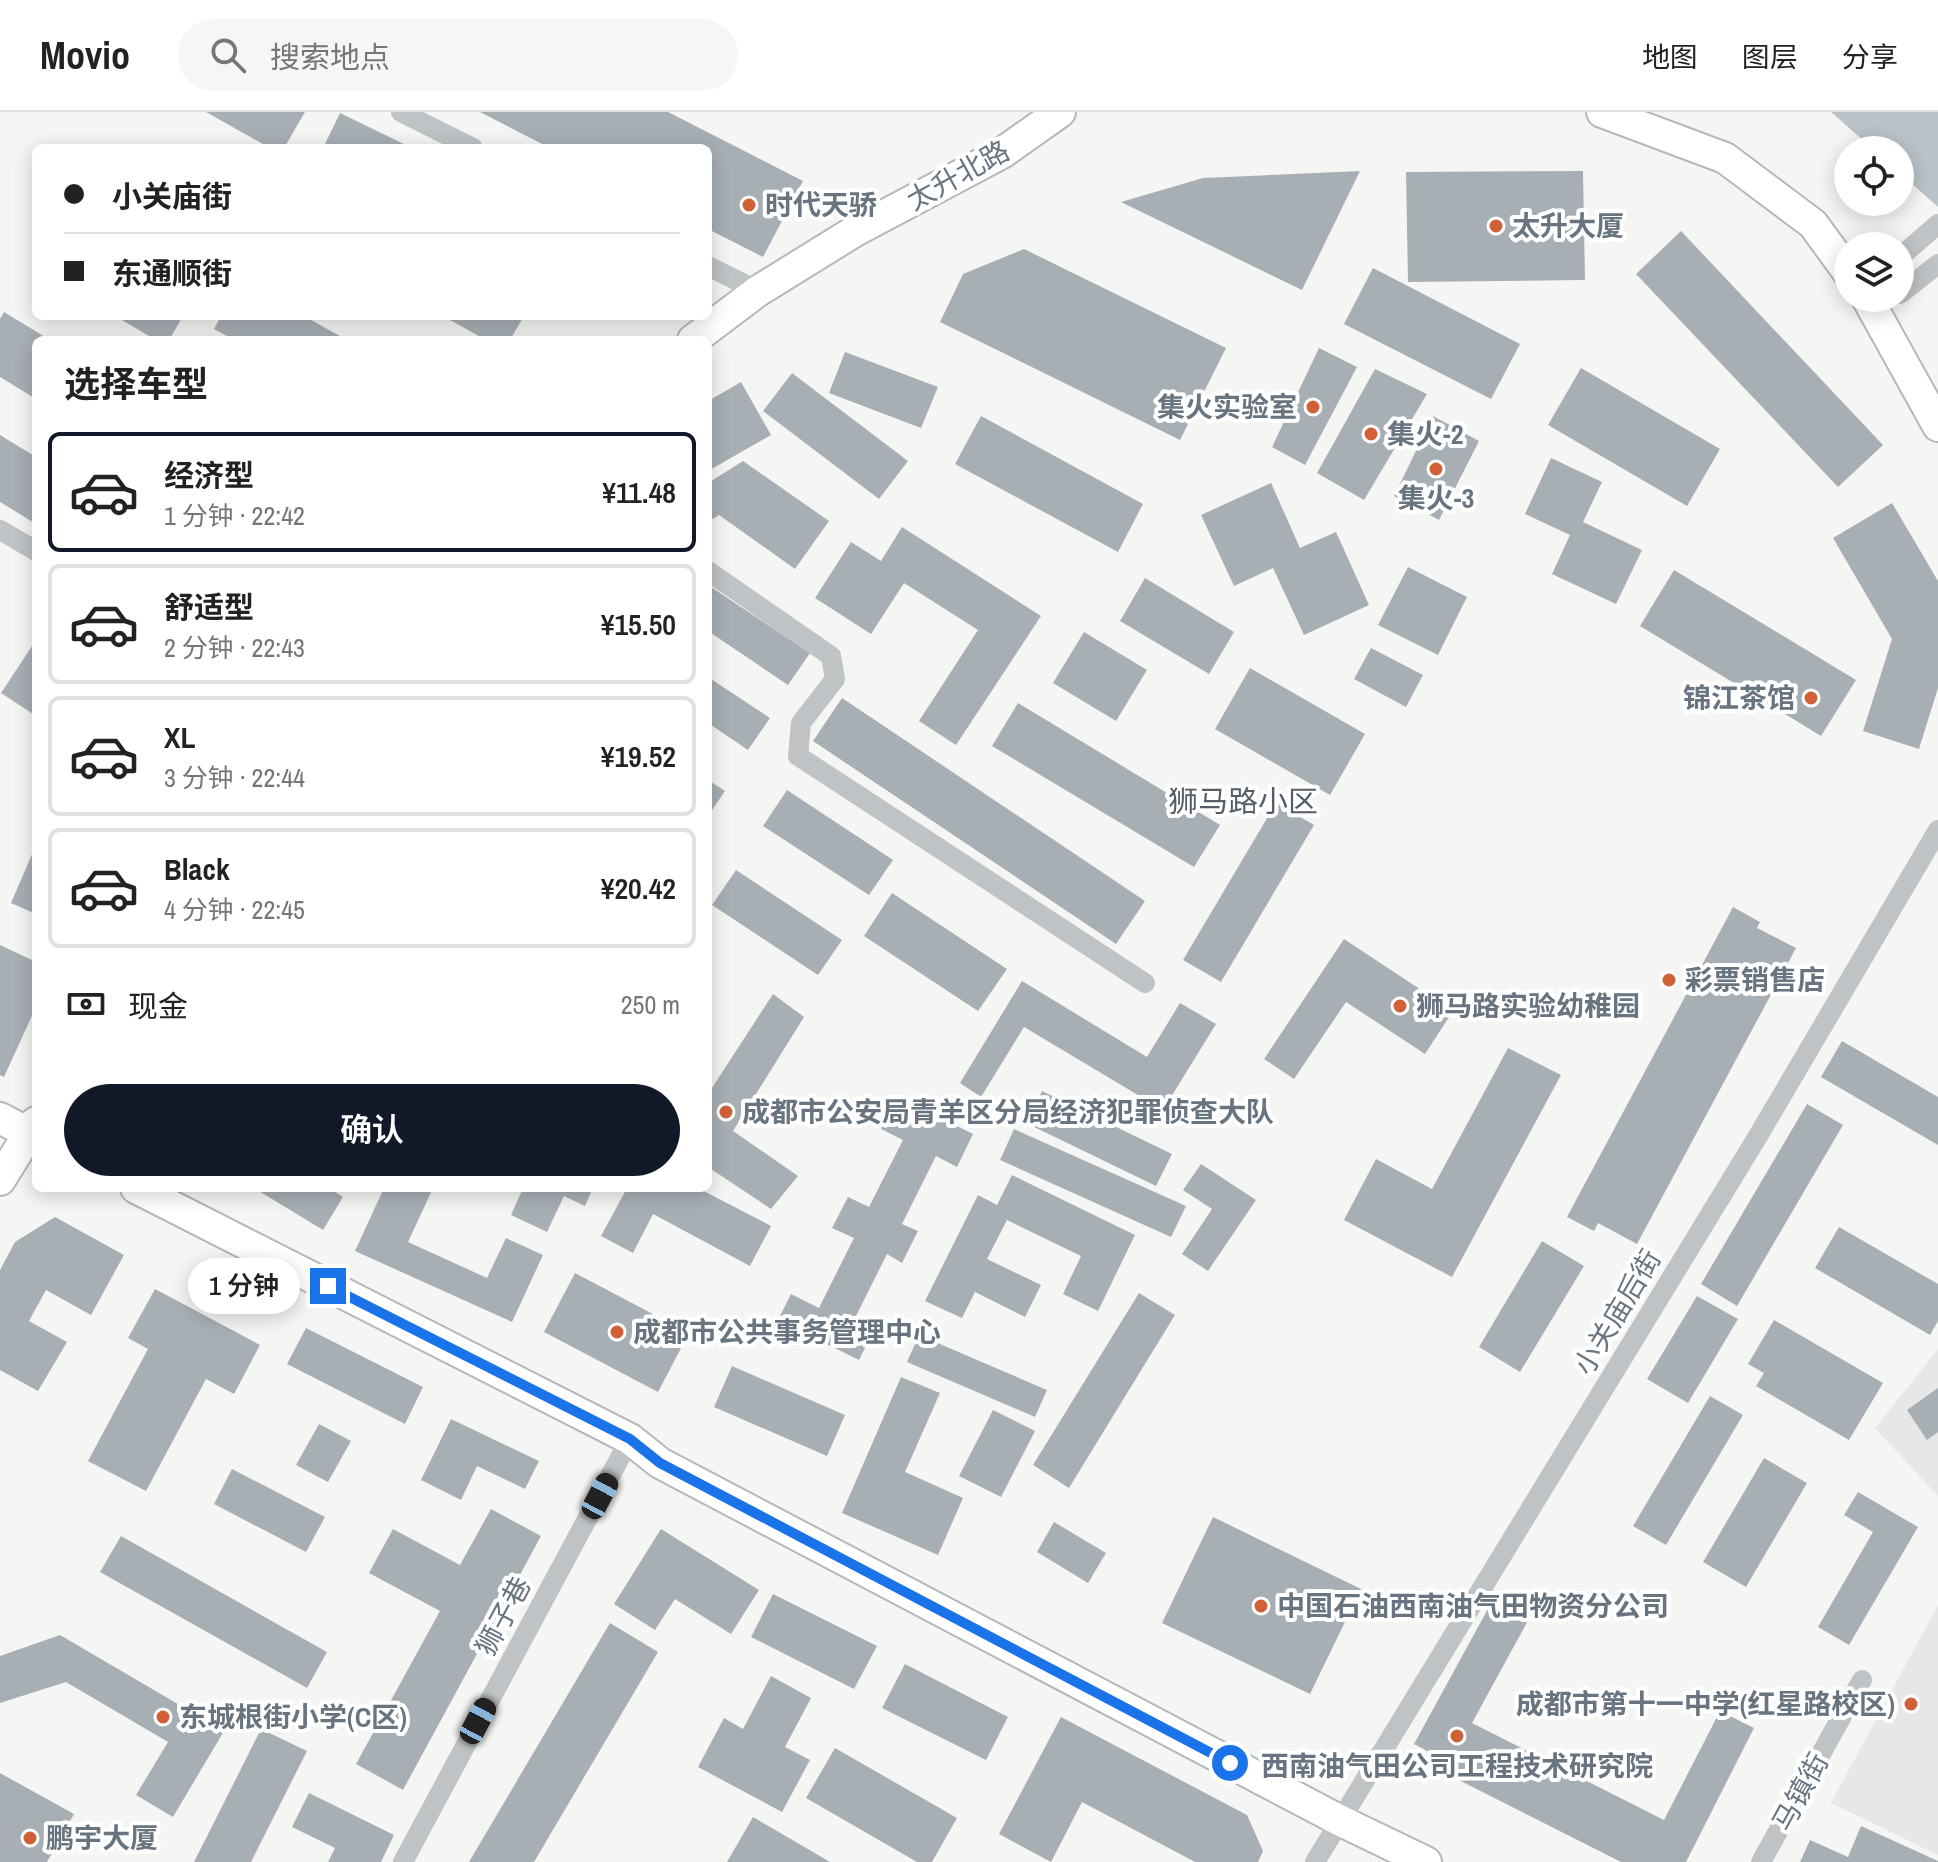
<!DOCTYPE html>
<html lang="zh">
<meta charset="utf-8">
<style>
:root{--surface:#fff;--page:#f6f6f6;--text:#222;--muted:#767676;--line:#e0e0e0;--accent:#111827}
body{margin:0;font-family:"Archivo Narrow","Noto Sans SC",sans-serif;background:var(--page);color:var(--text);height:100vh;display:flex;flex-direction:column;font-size:30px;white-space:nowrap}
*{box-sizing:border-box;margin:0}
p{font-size:26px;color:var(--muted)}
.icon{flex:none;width:44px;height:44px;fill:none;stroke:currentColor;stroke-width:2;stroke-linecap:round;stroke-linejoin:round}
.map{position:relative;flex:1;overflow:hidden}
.details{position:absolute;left:32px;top:224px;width:680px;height:856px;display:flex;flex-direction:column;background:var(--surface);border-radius:12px;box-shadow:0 4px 20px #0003}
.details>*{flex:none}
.top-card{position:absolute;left:32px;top:32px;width:680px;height:176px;border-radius:12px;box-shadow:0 4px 20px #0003;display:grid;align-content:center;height:176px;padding:0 32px;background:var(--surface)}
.tools{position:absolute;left:1834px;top:24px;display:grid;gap:16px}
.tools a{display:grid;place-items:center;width:80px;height:80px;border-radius:50%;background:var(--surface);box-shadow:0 4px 20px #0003;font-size:40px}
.end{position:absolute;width:36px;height:36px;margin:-18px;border:10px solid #1a73e8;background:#fff;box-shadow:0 0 0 4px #fff}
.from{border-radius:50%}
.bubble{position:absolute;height:56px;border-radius:28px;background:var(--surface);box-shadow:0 4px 20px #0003;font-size:26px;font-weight:600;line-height:56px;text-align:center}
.car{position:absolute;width:24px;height:48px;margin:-24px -12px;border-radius:10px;box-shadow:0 0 6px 2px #0007;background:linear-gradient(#222 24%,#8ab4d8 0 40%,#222 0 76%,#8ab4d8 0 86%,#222 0)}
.top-card b{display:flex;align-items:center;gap:28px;height:76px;font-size:30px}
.top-card b+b{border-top:2px solid var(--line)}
.top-card i{width:20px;height:20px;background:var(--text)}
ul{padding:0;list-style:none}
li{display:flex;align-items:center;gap:24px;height:120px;margin:0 16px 12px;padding:0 16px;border:4px solid var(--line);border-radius:12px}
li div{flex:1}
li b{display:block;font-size:30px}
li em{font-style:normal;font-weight:600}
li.current{border-color:var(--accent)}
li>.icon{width:72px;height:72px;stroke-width:1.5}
h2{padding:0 32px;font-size:36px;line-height:96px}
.pay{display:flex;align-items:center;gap:20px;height:88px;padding:0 32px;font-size:30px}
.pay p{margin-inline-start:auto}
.action{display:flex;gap:16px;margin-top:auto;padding:16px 32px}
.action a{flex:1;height:92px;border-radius:48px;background:var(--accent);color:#fff;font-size:32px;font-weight:600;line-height:92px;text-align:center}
header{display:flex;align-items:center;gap:48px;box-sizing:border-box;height:112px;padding:0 40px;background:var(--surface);border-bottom:2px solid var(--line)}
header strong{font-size:38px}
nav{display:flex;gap:44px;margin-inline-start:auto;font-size:28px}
.search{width:560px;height:72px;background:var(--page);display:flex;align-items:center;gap:20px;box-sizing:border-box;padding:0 28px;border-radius:44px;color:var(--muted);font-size:30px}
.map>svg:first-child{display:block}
</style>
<header>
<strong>Movio</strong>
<div class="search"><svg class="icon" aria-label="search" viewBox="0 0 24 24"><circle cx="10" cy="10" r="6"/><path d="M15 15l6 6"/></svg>搜索地点</div>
<nav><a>地图</a><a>图层</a><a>分享</a></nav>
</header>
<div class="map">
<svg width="1938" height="1750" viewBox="0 0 1938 1750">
<rect width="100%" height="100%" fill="#f5f6f3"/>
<!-- built -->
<path fill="#e6e7e6" d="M 1938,1237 L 1938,1384 L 1875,1316 Z
M 1938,1493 L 1938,1743 L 1831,1691 Z"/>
<!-- water -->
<path fill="#bac3c8" d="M 1831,0 L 1938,0 L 1938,95 L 1900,61 L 1900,38 L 1874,38 Z"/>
<!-- building -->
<path fill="#a8afb4" d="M 206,0 L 305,0 L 284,36 L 270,36 Z
M 480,0 L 668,0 L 803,69 L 763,145 L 708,117 L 708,36 L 550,36 Z
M 340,1 L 412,36 L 323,36 Z
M 1360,59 L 1302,178 L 1121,90 L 1203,66 Z
M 1583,59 L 1585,168 L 1408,170 L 1406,60 Z
M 1681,119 L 1883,333 L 1838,375 L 1636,162 Z
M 1024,137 L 1226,236 L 1180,328 L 940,210 L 963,162 Z
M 1373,156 L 1520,232 L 1491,287 L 1344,212 Z
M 4,200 L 50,228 L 36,228 L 36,287 L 0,265 L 0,207 Z
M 115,204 L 183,204 L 169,228 L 156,228 Z
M 221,204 L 304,204 L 347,228 L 234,228 L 214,217 Z
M 443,204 L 524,204 L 510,228 L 486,228 Z
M 1319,236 L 1357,255 L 1305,353 L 1272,335 Z
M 845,240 L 938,275 L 921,316 L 829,281 Z
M 1581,256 L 1720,337 L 1687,394 L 1548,313 Z
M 1375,257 L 1427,282 L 1364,388 L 1317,361 Z
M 792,261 L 908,349 L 879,387 L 763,299 Z
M 741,270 L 771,323 L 708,359 L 708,289 Z
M 981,304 L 1143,392 L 1118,440 L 955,352 Z
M 1433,304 L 1479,329 L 1439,408 L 1394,384 Z
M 0,323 L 36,345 L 36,412 L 0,390 Z
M 1551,346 L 1602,370 L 1583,410 L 1642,438 L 1616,492 L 1552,462 L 1570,423 L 1525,402 Z
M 743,349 L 829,409 L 795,457 L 719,403 L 708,410 L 708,371 Z
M 1271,371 L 1300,436 L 1336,420 L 1369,493 L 1304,523 L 1273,456 L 1234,474 L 1201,403 Z
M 1892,391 L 1938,469 L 1938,576 L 1919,637 L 1863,619 L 1892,527 L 1833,426 Z
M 902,415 L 1041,504 L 956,633 L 919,609 L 978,518 L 904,471 L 871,522 L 815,486 L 851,430 L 881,449 Z
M 1408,455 L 1467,485 L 1438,543 L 1378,513 Z
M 1674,458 L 1856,568 L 1821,624 L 1640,514 Z
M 1145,466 L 1234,520 L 1209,562 L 1120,509 Z
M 708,473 L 810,541 L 788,573 L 708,519 Z
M 1084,520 L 1147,558 L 1116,609 L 1053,571 Z
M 36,528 L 36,604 L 1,581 Z
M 1371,536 L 1423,563 L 1406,595 L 1354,567 Z
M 1250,556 L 1365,622 L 1330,683 L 1215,617 Z
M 708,565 L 770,606 L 748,638 L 708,611 Z
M 842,586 L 1145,789 L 1116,832 L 813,629 Z
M 1018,591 L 1220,713 L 1194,755 L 992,634 Z
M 708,668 L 725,679 L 708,704 Z
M 787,678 L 893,748 L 869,783 L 763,714 Z
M 1276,691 L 1314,713 L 1221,870 L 1183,848 Z
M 36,733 L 36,802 L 11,791 Z
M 736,758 L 842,828 L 818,863 L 712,793 Z
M 892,781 L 1007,857 L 978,899 L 864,824 Z
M 1733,795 L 1760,810 L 1757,816 L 1796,836 L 1637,1132 L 1598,1111 L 1594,1119 L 1567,1105 Z
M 1344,827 L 1453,899 L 1425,942 L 1346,890 L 1294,967 L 1264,947 Z
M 0,833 L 36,850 L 36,895 L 4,965 L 0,963 Z
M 1022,869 L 1147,945 L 1180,891 L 1216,912 L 1163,998 L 1024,915 L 981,985 L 960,971 Z
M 773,882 L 804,905 L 733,1019 L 798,1064 L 771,1097 L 708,1055 L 708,982 Z
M 1842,929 L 1938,985 L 1938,1033 L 1821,965 Z
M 1508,936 L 1561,963 L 1452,1165 L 1344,1108 L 1376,1047 L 1432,1077 Z
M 1042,979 L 1172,1042 L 1156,1074 L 1026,1011 Z
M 897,984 L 973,1022 L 957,1055 L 936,1044 L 902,1112 L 918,1119 L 902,1151 L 887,1142 L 852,1212 L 872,1222 L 859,1248 L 778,1208 L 791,1182 L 819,1196 L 854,1126 L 832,1116 L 848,1085 L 869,1095 L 903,1028 L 881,1017 Z
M 1807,992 L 1843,1013 L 1737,1194 L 1701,1172 Z
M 1014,1017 L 1186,1094 L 1171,1125 L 1000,1048 Z
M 1201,1052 L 1256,1088 L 1208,1159 L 1182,1142 L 1212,1097 L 1183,1078 Z
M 1012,1063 L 1135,1123 L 1098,1199 L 1063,1182 L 1081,1144 L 1007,1108 L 987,1147 L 1041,1173 L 1025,1205 L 975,1180 L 962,1206 L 925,1189 L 978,1083 L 997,1093 Z
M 254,1076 L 329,1076 L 343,1085 L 323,1118 Z
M 384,1076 L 433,1076 L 408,1130 L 487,1166 L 506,1126 L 543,1143 L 512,1210 L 355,1139 Z
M 523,1076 L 593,1076 L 585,1094 L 564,1084 L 547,1120 L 511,1103 Z
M 627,1076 L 698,1076 L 771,1114 L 750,1154 L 653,1102 L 633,1141 L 601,1124 Z
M 55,1105 L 124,1143 L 91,1203 L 46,1178 L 29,1209 L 67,1230 L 38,1279 L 0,1258 L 0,1158 L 15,1130 Z
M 1839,1115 L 1938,1172 L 1938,1209 L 1930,1223 L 1815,1156 Z
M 1542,1129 L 1584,1154 L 1520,1260 L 1479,1235 Z
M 575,1161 L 689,1221 L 658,1280 L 544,1220 Z
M 155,1177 L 260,1233 L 234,1282 L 206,1267 L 146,1379 L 88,1349 L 148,1237 L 128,1226 Z
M 1139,1181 L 1175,1203 L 1069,1376 L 1033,1353 Z
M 1697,1184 L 1738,1207 L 1688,1291 L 1647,1267 Z
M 1774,1208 L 1883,1271 L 1849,1328 L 1756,1274 L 1764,1261 L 1748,1252 Z
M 306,1216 L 423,1275 L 405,1312 L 287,1252 Z
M 919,1223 L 1047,1278 L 1035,1305 L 907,1250 Z
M 732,1254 L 845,1303 L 827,1344 L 714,1295 Z
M 901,1265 L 940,1281 L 905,1360 L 963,1386 L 938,1443 L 842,1401 Z
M 1938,1276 L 1938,1320 L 1927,1328 L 1907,1298 Z
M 1710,1284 L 1743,1303 L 1666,1433 L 1633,1414 Z
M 993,1298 L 1035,1319 L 1001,1385 L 959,1364 Z
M 451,1307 L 539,1349 L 525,1377 L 477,1354 L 461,1388 L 421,1368 Z
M 319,1312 L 351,1329 L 328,1370 L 296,1353 Z
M 1764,1346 L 1807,1371 L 1746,1475 L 1703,1450 Z
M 232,1357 L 325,1405 L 306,1440 L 214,1392 Z
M 1858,1380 L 1918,1415 L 1849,1533 L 1818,1515 L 1873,1420 L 1844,1403 Z
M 491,1397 L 541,1424 L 403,1678 L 356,1652 L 440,1499 L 369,1461 L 393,1417 L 460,1453 Z
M 1213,1405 L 1361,1477 L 1310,1582 L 1162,1511 Z
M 1054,1410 L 1106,1441 L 1088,1471 L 1037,1440 Z
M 661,1417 L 759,1478 L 731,1522 L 675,1487 L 655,1518 L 614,1492 Z
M 121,1424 L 327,1540 L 307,1576 L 100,1460 Z
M 773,1482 L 877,1534 L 854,1577 L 751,1525 Z
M 1495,1484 L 1531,1503 L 1472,1611 L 1664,1708 L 1720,1599 L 1754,1616 L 1686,1750 L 1621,1750 L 1437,1657 L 1442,1647 L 1414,1632 Z
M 610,1511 L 658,1540 L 534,1750 L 469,1750 Z
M 60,1523 L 224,1619 L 173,1705 L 136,1683 L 168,1630 L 66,1570 L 0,1591 L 0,1544 Z
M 905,1552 L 1008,1605 L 986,1648 L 882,1596 Z
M 771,1564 L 811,1586 L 785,1635 L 810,1648 L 782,1700 L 698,1655 L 724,1606 L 743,1617 Z
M 1061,1605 L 1247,1703 L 1263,1739 L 1258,1750 L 1195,1750 L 1082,1690 L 1051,1750 L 999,1722 Z
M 261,1617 L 307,1639 L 251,1750 L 194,1750 Z
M 835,1636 L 957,1706 L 932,1750 L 917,1750 L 806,1686 Z
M 0,1661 L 74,1702 L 47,1750 L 0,1750 Z
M 309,1681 L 394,1723 L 381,1750 L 328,1750 L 335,1736 L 292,1715 Z
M 753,1705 L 830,1750 L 727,1750 Z
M 1861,1714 L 1938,1749 L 1938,1750 L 1800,1750 L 1810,1728 L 1848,1745 Z"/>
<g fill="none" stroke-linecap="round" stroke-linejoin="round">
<defs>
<path id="secondary" d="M 1602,0 L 1725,46 L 1813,112 L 1848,160
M 1867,186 L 1938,314
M 693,228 L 758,179 L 855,119 L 1002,41 L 1060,0
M 0,1006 L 36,1025
M 0,1068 L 36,1010
M 136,1076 L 630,1327 L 660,1351 L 1339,1708 L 1426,1750"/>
</defs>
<!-- secondary casing -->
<use href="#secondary" stroke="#b4b8bc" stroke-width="34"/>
<!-- street -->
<path stroke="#bfc3c6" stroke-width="20" d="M 401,0 L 473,36
M 1900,145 L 1938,112
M 708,154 L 758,179
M 1900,182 L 1938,152
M 0,418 L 36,439
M 708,459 L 831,544 L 835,567 L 801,611 L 798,644 L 1145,871
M 403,1750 L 630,1327
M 1315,1750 L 1758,1024 L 1938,718
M 1761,1750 L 1862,1568"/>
<!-- secondary -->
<use href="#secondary" stroke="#fff" stroke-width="30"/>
</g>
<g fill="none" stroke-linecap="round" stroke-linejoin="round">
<!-- route -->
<path stroke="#1a73e8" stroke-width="10" d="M 328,1174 L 630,1327 L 660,1351 L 1230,1651"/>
</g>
<!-- markers -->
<g fill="#d16037" stroke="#fff" stroke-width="3">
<circle cx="749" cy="93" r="8"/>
<circle cx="1496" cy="114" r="8"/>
<circle cx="1313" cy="295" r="8"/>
<circle cx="1371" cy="322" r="8"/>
<circle cx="1436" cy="357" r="8"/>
<circle cx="1811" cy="586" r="8"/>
<circle cx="1669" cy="868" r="8"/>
<circle cx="1400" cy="894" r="8"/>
<circle cx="726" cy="1000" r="8"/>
<circle cx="617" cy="1220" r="8"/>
<circle cx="1261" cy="1494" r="8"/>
<circle cx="1911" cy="1592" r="8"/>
<circle cx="163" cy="1605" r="8"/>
<circle cx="1457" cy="1624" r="8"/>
<circle cx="30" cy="1726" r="8"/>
</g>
<g text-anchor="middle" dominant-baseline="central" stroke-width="8" stroke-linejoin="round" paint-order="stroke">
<!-- street labels -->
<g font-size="28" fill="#687580" stroke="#fff">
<text transform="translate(958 63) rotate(-29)">太升北路</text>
<text transform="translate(1617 1200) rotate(-59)">小关庙后街</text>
<text transform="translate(503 1504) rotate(-62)">狮子巷</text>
<text transform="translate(1800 1680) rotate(-61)">马镇街</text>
</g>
<!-- poi labels -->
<g font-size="28" font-weight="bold" fill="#687580" stroke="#fff" text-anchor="start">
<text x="765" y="93">时代天骄</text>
<text x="1512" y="114">太升大厦</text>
<text x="1297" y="295" text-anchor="end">集火实验室</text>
<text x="1387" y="322">集火-2</text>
<text x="1436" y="386" text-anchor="middle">集火-3</text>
<text x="1795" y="586" text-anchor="end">锦江茶馆</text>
<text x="1685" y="868">彩票销售店</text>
<text x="1416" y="894">狮马路实验幼稚园</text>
<text x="742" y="1000">成都市公安局青羊区分局经济犯罪侦查大队</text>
<text x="633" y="1220">成都市公共事务管理中心</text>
<text x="1277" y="1494">中国石油西南油气田物资分公司</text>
<text x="1895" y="1592" text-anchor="end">成都市第十一中学(红星路校区)</text>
<text x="179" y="1605">东城根街小学(C区)</text>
<text x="1457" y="1654" text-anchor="middle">西南油气田公司工程技术研究院</text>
<text x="46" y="1726">鹏宇大厦</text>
</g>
<!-- neighbourhood labels -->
<g font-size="30" fill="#555e66" stroke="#fff">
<text x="1243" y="689">狮马路小区</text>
</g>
</g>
</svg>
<div class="tools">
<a><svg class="icon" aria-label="locate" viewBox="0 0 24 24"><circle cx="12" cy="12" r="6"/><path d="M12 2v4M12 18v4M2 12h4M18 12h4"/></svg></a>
<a><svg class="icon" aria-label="layers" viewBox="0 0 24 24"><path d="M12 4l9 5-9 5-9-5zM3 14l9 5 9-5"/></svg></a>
</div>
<i class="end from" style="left:1230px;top:1651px"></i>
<i class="end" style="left:328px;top:1174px"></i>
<div class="bubble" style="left:188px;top:1146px;width:112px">1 分钟</div>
<i class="car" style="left:600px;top:1384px;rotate:28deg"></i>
<i class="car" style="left:478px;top:1609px;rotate:28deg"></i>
<div class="top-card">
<b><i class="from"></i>小关庙街</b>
<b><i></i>东通顺街</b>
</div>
<section class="details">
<h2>选择车型</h2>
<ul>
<li class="current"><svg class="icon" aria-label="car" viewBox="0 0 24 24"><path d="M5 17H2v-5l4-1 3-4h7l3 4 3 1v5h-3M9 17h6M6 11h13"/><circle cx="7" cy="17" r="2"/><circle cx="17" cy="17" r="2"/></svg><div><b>经济型</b><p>1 分钟 · 22:42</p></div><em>¥11.48</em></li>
<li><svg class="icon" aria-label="car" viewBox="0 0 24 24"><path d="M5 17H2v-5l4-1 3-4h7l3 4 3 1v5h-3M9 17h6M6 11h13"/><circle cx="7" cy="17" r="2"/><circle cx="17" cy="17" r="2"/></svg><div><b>舒适型</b><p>2 分钟 · 22:43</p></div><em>¥15.50</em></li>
<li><svg class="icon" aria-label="car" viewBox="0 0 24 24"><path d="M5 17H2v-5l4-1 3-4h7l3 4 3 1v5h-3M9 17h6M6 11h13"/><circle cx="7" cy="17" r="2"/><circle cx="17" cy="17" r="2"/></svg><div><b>XL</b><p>3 分钟 · 22:44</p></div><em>¥19.52</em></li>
<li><svg class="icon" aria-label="car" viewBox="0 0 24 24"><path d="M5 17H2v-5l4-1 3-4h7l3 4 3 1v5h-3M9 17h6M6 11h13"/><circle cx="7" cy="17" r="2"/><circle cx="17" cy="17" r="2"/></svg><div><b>Black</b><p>4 分钟 · 22:45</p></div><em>¥20.42</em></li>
</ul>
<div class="pay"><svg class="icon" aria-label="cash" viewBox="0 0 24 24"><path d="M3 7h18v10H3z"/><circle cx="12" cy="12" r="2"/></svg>现金<p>250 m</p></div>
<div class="action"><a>确认</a></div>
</section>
</div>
